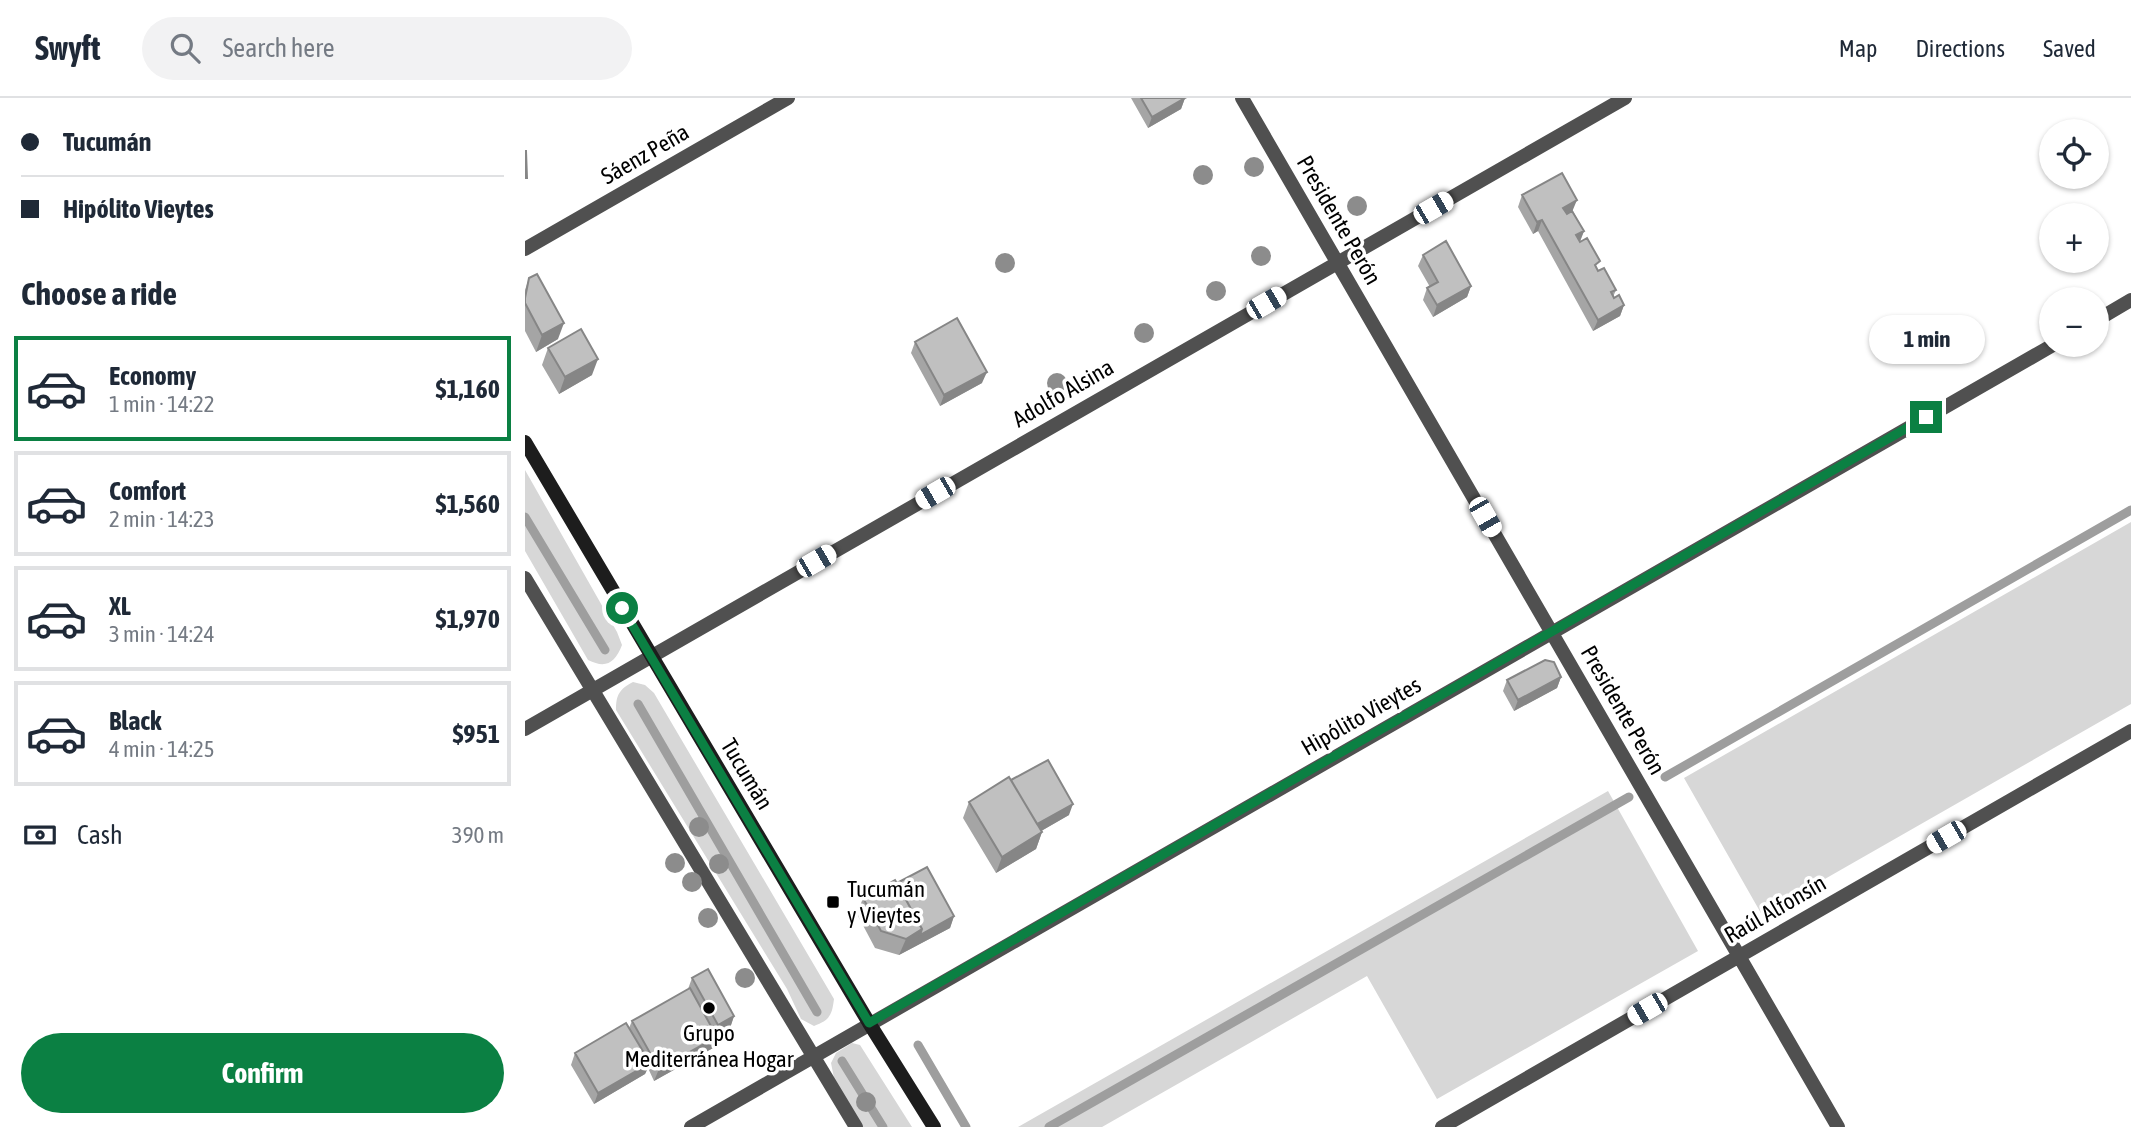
<!DOCTYPE html>
<meta charset="utf-8">
<style>
:root{--surface:#fff;--page:#f2f2f3;--text:#1f2937;--muted:#747a83;--line:#e0e1e3;--accent:#0b8043}
body{margin:0;font-family:"Asap Condensed",sans-serif;background:var(--page);color:var(--text);height:100vh;display:flex;flex-direction:column;font-size:26px;white-space:nowrap}
*{box-sizing:border-box;margin:0}
p{font-size:23px;color:var(--muted)}
.icon{flex:none;width:38px;height:38px;fill:none;stroke:currentColor;stroke-width:2;stroke-linecap:round;stroke-linejoin:round}
.map{position:relative;flex:1;overflow:hidden}
.side{display:flex;flex-direction:column;background:var(--surface);width:525px}
.side>*{flex:none}
.banner{display:grid;align-content:center;height:154px;padding:0 21px;background:var(--surface)}
.fabs{position:absolute;left:1514px;top:21px;display:grid;gap:14px}
.fabs a{display:grid;place-items:center;width:70px;height:70px;border-radius:50%;background:var(--surface);box-shadow:0 2px 5px #0004;font-size:35px}
.end{position:absolute;width:32px;height:32px;margin:-16px;border:9px solid #0b8043;background:#fff;box-shadow:0 0 0 4px #fff}
.from{border-radius:50%}
.bubble{position:absolute;height:49px;border-radius:24px;background:var(--surface);box-shadow:0 2px 5px #0004;font-size:23px;font-weight:700;line-height:49px;text-align:center}
.car{position:absolute;width:21px;height:42px;margin:-21px -10px;border-radius:9px;box-shadow:0 0 5px 2px #0007;background:linear-gradient(#fff 24%,#345 0 40%,#fff 0 76%,#345 0 86%,#fff 0)}
.banner b{display:flex;align-items:center;gap:24px;height:66px;font-size:26px}
.banner b+b{border-top:2px solid var(--line)}
.banner i{width:18px;height:18px;background:var(--text)}
ul{padding:0;list-style:none}
li{display:flex;align-items:center;gap:21px;height:105px;margin:0 14px 10px;padding:0 7px;border:4px solid var(--line);border-radius:0px}
li div{flex:1}
li b{display:block;font-size:26px}
li em{font-style:normal;font-weight:700}
li.active{border-color:var(--accent)}
li>.icon{width:63px;height:63px;stroke-width:1.5}
h2{padding:0 21px;font-size:32px;line-height:84px}
.pay{display:flex;align-items:center;gap:18px;height:77px;padding:0 21px;font-size:26px}
.pay p{margin-inline-start:auto}
.button{display:flex;gap:14px;margin-top:auto;padding:14px 21px}
.button a{flex:1;height:80px;border-radius:42px;background:var(--accent);color:#fff;font-size:28px;font-weight:700;line-height:80px;text-align:center}
header{display:flex;align-items:center;gap:42px;box-sizing:border-box;height:98px;padding:0 35px;background:var(--surface);border-bottom:2px solid var(--line)}
header strong{font-size:33px}
nav{display:flex;gap:38px;margin-inline-start:auto;font-size:24px}
.search{width:490px;height:63px;background:var(--page);display:flex;align-items:center;gap:18px;box-sizing:border-box;padding:0 24px;border-radius:38px;color:var(--muted);font-size:26px}
main{display:flex;flex:1;min-height:0}
.map>svg:first-child{display:block}
</style>
<header>
<strong>Swyft</strong>
<div class="search"><svg class="icon" aria-label="search" viewBox="0 0 24 24"><circle cx="10" cy="10" r="6"/><path d="M15 15l6 6"/></svg>Search here</div>
<nav><a>Map</a><a>Directions</a><a>Saved</a></nav>
</header>
<main>
<section class="side">
<div class="banner">
<b><i class="from"></i>Tucumán</b>
<b><i></i>Hipólito Vieytes</b>
</div>
<h2>Choose a ride</h2>
<ul>
<li class="active"><svg class="icon" aria-label="car" viewBox="0 0 24 24"><path d="M5 17H2v-5l4-1 3-4h7l3 4 3 1v5h-3M9 17h6M6 11h13"/><circle cx="7" cy="17" r="2"/><circle cx="17" cy="17" r="2"/></svg><div><b>Economy</b><p>1 min · 14:22</p></div><em>$1,160</em></li>
<li><svg class="icon" aria-label="car" viewBox="0 0 24 24"><path d="M5 17H2v-5l4-1 3-4h7l3 4 3 1v5h-3M9 17h6M6 11h13"/><circle cx="7" cy="17" r="2"/><circle cx="17" cy="17" r="2"/></svg><div><b>Comfort</b><p>2 min · 14:23</p></div><em>$1,560</em></li>
<li><svg class="icon" aria-label="car" viewBox="0 0 24 24"><path d="M5 17H2v-5l4-1 3-4h7l3 4 3 1v5h-3M9 17h6M6 11h13"/><circle cx="7" cy="17" r="2"/><circle cx="17" cy="17" r="2"/></svg><div><b>XL</b><p>3 min · 14:24</p></div><em>$1,970</em></li>
<li><svg class="icon" aria-label="car" viewBox="0 0 24 24"><path d="M5 17H2v-5l4-1 3-4h7l3 4 3 1v5h-3M9 17h6M6 11h13"/><circle cx="7" cy="17" r="2"/><circle cx="17" cy="17" r="2"/></svg><div><b>Black</b><p>4 min · 14:25</p></div><em>$951</em></li>
</ul>
<div class="pay"><svg class="icon" aria-label="cash" viewBox="0 0 24 24"><path d="M3 7h18v10H3z"/><circle cx="12" cy="12" r="2"/></svg>Cash<p>390 m</p></div>
<div class="button"><a>Confirm</a></div>
</section>
<div class="map">
<svg width="1606" height="1029" viewBox="0 0 1606 1029">
<rect width="100%" height="100%" fill="#fff"/>
<!-- green -->
<path fill="#d7d7d7" d="M 0,372 L 92,534 L 97,547 C 90,565 81,571 63,562 L 0,453 Z
M 1606,424 L 1606,606 L 1237,817 L 1159,680 Z
M 108,584 L 120,587 L 129,595 L 309,901 C 307,917 305,922 289,928 L 276,921 L 262,891 L 91,612 C 91,596 95,591 108,584 Z
M 1083,693 L 1173,853 L 912,1001 L 842,878 L 577,1029 L 493,1029 Z
M 327,945 L 335,947 L 387,1029 L 337,1029 L 309,980 L 306,965 L 311,955 Z"/>
<g fill="none" stroke-linecap="round" stroke-linejoin="round">
<!-- stream -->
<path stroke="#9e9e9e" stroke-width="9" d="M 0,419 L 80,552
M 113,606 L 292,914
M 1140,679 L 1606,412
M 393,947 L 441,1029
M 317,963 L 358,1029
M 524,1029 L 1104,699"/>
<!-- minor -->
<path stroke="#505050" stroke-width="14" d="M 717,0 L 1313,1029
M 0,151 L 263,0
M 1572,222 L 1606,202
M 0,480 L 331,1029
M 0,631 L 1100,0
M 166,1029 L 1528,247
M 917,1029 L 1606,633"/>
<!-- secondary -->
<path stroke="#1d1d1d" stroke-width="14" d="M 0,344 L 344,925 L 409,1029"/>
</g>
<!-- trees -->
<g fill="#8c8c8c">
<circle cx="729" cy="69" r="10"/>
<circle cx="678" cy="77" r="10"/>
<circle cx="832" cy="108" r="10"/>
<circle cx="736" cy="158" r="10"/>
<circle cx="480" cy="165" r="10"/>
<circle cx="691" cy="193" r="10"/>
<circle cx="619" cy="235" r="10"/>
<circle cx="532" cy="285" r="10"/>
<circle cx="174" cy="729" r="10"/>
<circle cx="150" cy="765" r="10"/>
<circle cx="194" cy="766" r="10"/>
<circle cx="167" cy="784" r="10"/>
<circle cx="183" cy="820" r="10"/>
<circle cx="220" cy="880" r="10"/>
<circle cx="341" cy="1004" r="10"/>
</g>
<!-- wall -->
<path fill="#a5a5a5" d="M 606,0 L 660,0 L 656,11 L 623,30 Z
M 997,97 L 1048,113 L 1059,133 L 1055,144 L 1072,172 L 1091,192 L 1088,199 L 1099,207 L 1095,218 L 1068,233 L 1013,133 L 1008,136 L 993,109 Z
M 898,157 L 946,188 L 942,199 L 908,219 L 898,202 L 902,190 L 905,189 L 893,168 Z
M 4,180 L 33,241 L 11,254 L 0,233 L 0,192 Z
M 390,244 L 457,285 L 415,308 L 386,255 Z
M 23,250 L 67,277 L 34,296 L 17,267 Z
M 1036,579 L 1032,590 L 989,613 L 978,593 L 982,582 Z
M 444,704 L 544,717 L 516,733 L 517,734 L 511,751 L 471,775 L 438,720 Z
M 372,785 L 429,818 L 425,830 L 374,857 L 350,850 L 332,816 L 338,800 Z
M 167,880 L 209,918 L 205,930 L 191,937 L 192,939 L 188,950 L 129,983 L 123,970 L 120,976 L 69,1006 L 46,967 L 50,955 L 104,930 L 107,923 L 163,891 Z"/>
<!-- shaded-wall -->
<path fill="#868686" d="M 660,0 L 656,11 L 623,30 L 627,19 Z
M 1052,102 L 1047,114 L 1034,121 L 1038,110 Z
M 1017,122 L 1013,133 L 1008,136 L 1012,124 Z
M 1059,133 L 1054,145 L 1051,137 Z
M 946,188 L 942,199 L 908,219 L 912,207 Z
M 1099,207 L 1095,218 L 1068,233 L 1073,222 Z
M 39,225 L 33,241 L 11,254 L 17,237 Z
M 73,261 L 67,277 L 34,296 L 40,279 Z
M 462,274 L 457,285 L 415,308 L 419,297 Z
M 1036,579 L 1032,590 L 989,613 L 993,602 Z
M 548,706 L 544,717 L 504,740 L 509,728 Z
M 517,734 L 511,751 L 471,775 L 477,759 Z
M 429,818 L 425,830 L 374,857 L 381,841 L 397,831 Z
M 209,918 L 205,930 L 189,939 L 193,927 Z
M 192,939 L 188,950 L 129,983 L 134,971 Z
M 125,965 L 120,976 L 69,1006 L 73,995 Z"/>
<!-- building -->
<path fill="#c0c0c0" stroke="#868686" stroke-width="2" d="M 616,0 L 660,0 L 627,19 Z
M 0,53 L 1,53 L 2,80 L 0,80 Z
M 1037,75 L 1052,102 L 1038,110 L 1042,116 L 1047,113 L 1059,133 L 1051,137 L 1055,144 L 1062,140 L 1075,163 L 1070,167 L 1073,173 L 1079,170 L 1091,192 L 1086,194 L 1089,200 L 1094,197 L 1099,207 L 1073,222 L 1017,122 L 1012,124 L 997,97 Z
M 921,143 L 946,188 L 912,207 L 902,190 L 913,184 L 898,157 Z
M 12,176 L 39,225 L 17,237 L 0,205 L 0,200 L 4,180 Z
M 432,220 L 462,274 L 419,297 L 390,244 Z
M 56,231 L 73,261 L 40,279 L 23,250 Z
M 1020,562 L 1029,564 L 1036,579 L 993,602 L 982,582 Z
M 523,662 L 548,706 L 512,726 L 486,682 Z
M 484,679 L 517,734 L 477,759 L 444,704 Z
M 402,769 L 429,818 L 395,837 L 397,831 L 372,785 Z
M 370,782 L 397,831 L 381,841 L 356,833 L 338,800 Z
M 183,871 L 209,918 L 193,927 L 167,880 Z
M 165,890 L 192,939 L 134,971 L 107,923 Z
M 101,925 L 125,965 L 73,995 L 50,955 Z"/>
<g fill="none" stroke-linecap="round" stroke-linejoin="round">
<!-- route -->
<path stroke="#0b8043" stroke-width="9" d="M 97,510 L 344,925 L 1401,319"/>
</g>
<!-- markers -->
<g fill="#000" stroke="#fff" stroke-width="2.5">
<rect x="301" y="797" width="14" height="14" rx="3.5"/>
<circle cx="184" cy="910" r="7"/>
</g>
<g text-anchor="middle" dominant-baseline="central" stroke-width="7" stroke-linejoin="round" paint-order="stroke">
<!-- street labels -->
<g font-size="23" fill="#000" stroke="#fff">
<text transform="translate(120 56) rotate(-30)">Sáenz Peña</text>
<text transform="translate(814 122) rotate(60)">Presidente Perón</text>
<text transform="translate(538 295) rotate(-30)">Adolfo Alsina</text>
<text transform="translate(1098 612) rotate(60)">Presidente Perón</text>
<text transform="translate(836 618) rotate(-30)">Hipólito Vieytes</text>
<text transform="translate(222 676) rotate(59)">Tucumán</text>
<text transform="translate(1250 811) rotate(-30)">Raúl Alfonsín</text>
</g>
<!-- poi labels -->
<g font-size="23" fill="#000" stroke="#fff" text-anchor="start">
<text x="322" y="791">Tucumán<tspan x="322" dy="26">y Vieytes</tspan></text>
<text x="184" y="935" text-anchor="middle">Grupo<tspan x="184" dy="26">Mediterránea Hogar</tspan></text>
</g>
</g>
</svg>
<div class="fabs">
<a><svg class="icon" aria-label="locate" viewBox="0 0 24 24"><circle cx="12" cy="12" r="6"/><path d="M12 2v4M12 18v4M2 12h4M18 12h4"/></svg></a>
<a>+</a>
<a>−</a>
</div>
<i class="end from" style="left:97px;top:510px"></i>
<i class="end" style="left:1401px;top:319px"></i>
<div class="bubble" style="left:1344px;top:217px;width:116px">1 min</div>
<i class="car" style="left:908px;top:110px;rotate:60deg"></i>
<i class="car" style="left:741px;top:205px;rotate:60deg"></i>
<i class="car" style="left:410px;top:395px;rotate:240deg"></i>
<i class="car" style="left:960px;top:419px;rotate:150deg"></i>
<i class="car" style="left:291px;top:463px;rotate:60deg"></i>
<i class="car" style="left:1421px;top:739px;rotate:240deg"></i>
<i class="car" style="left:1122px;top:911px;rotate:240deg"></i>
</div>
</main>
